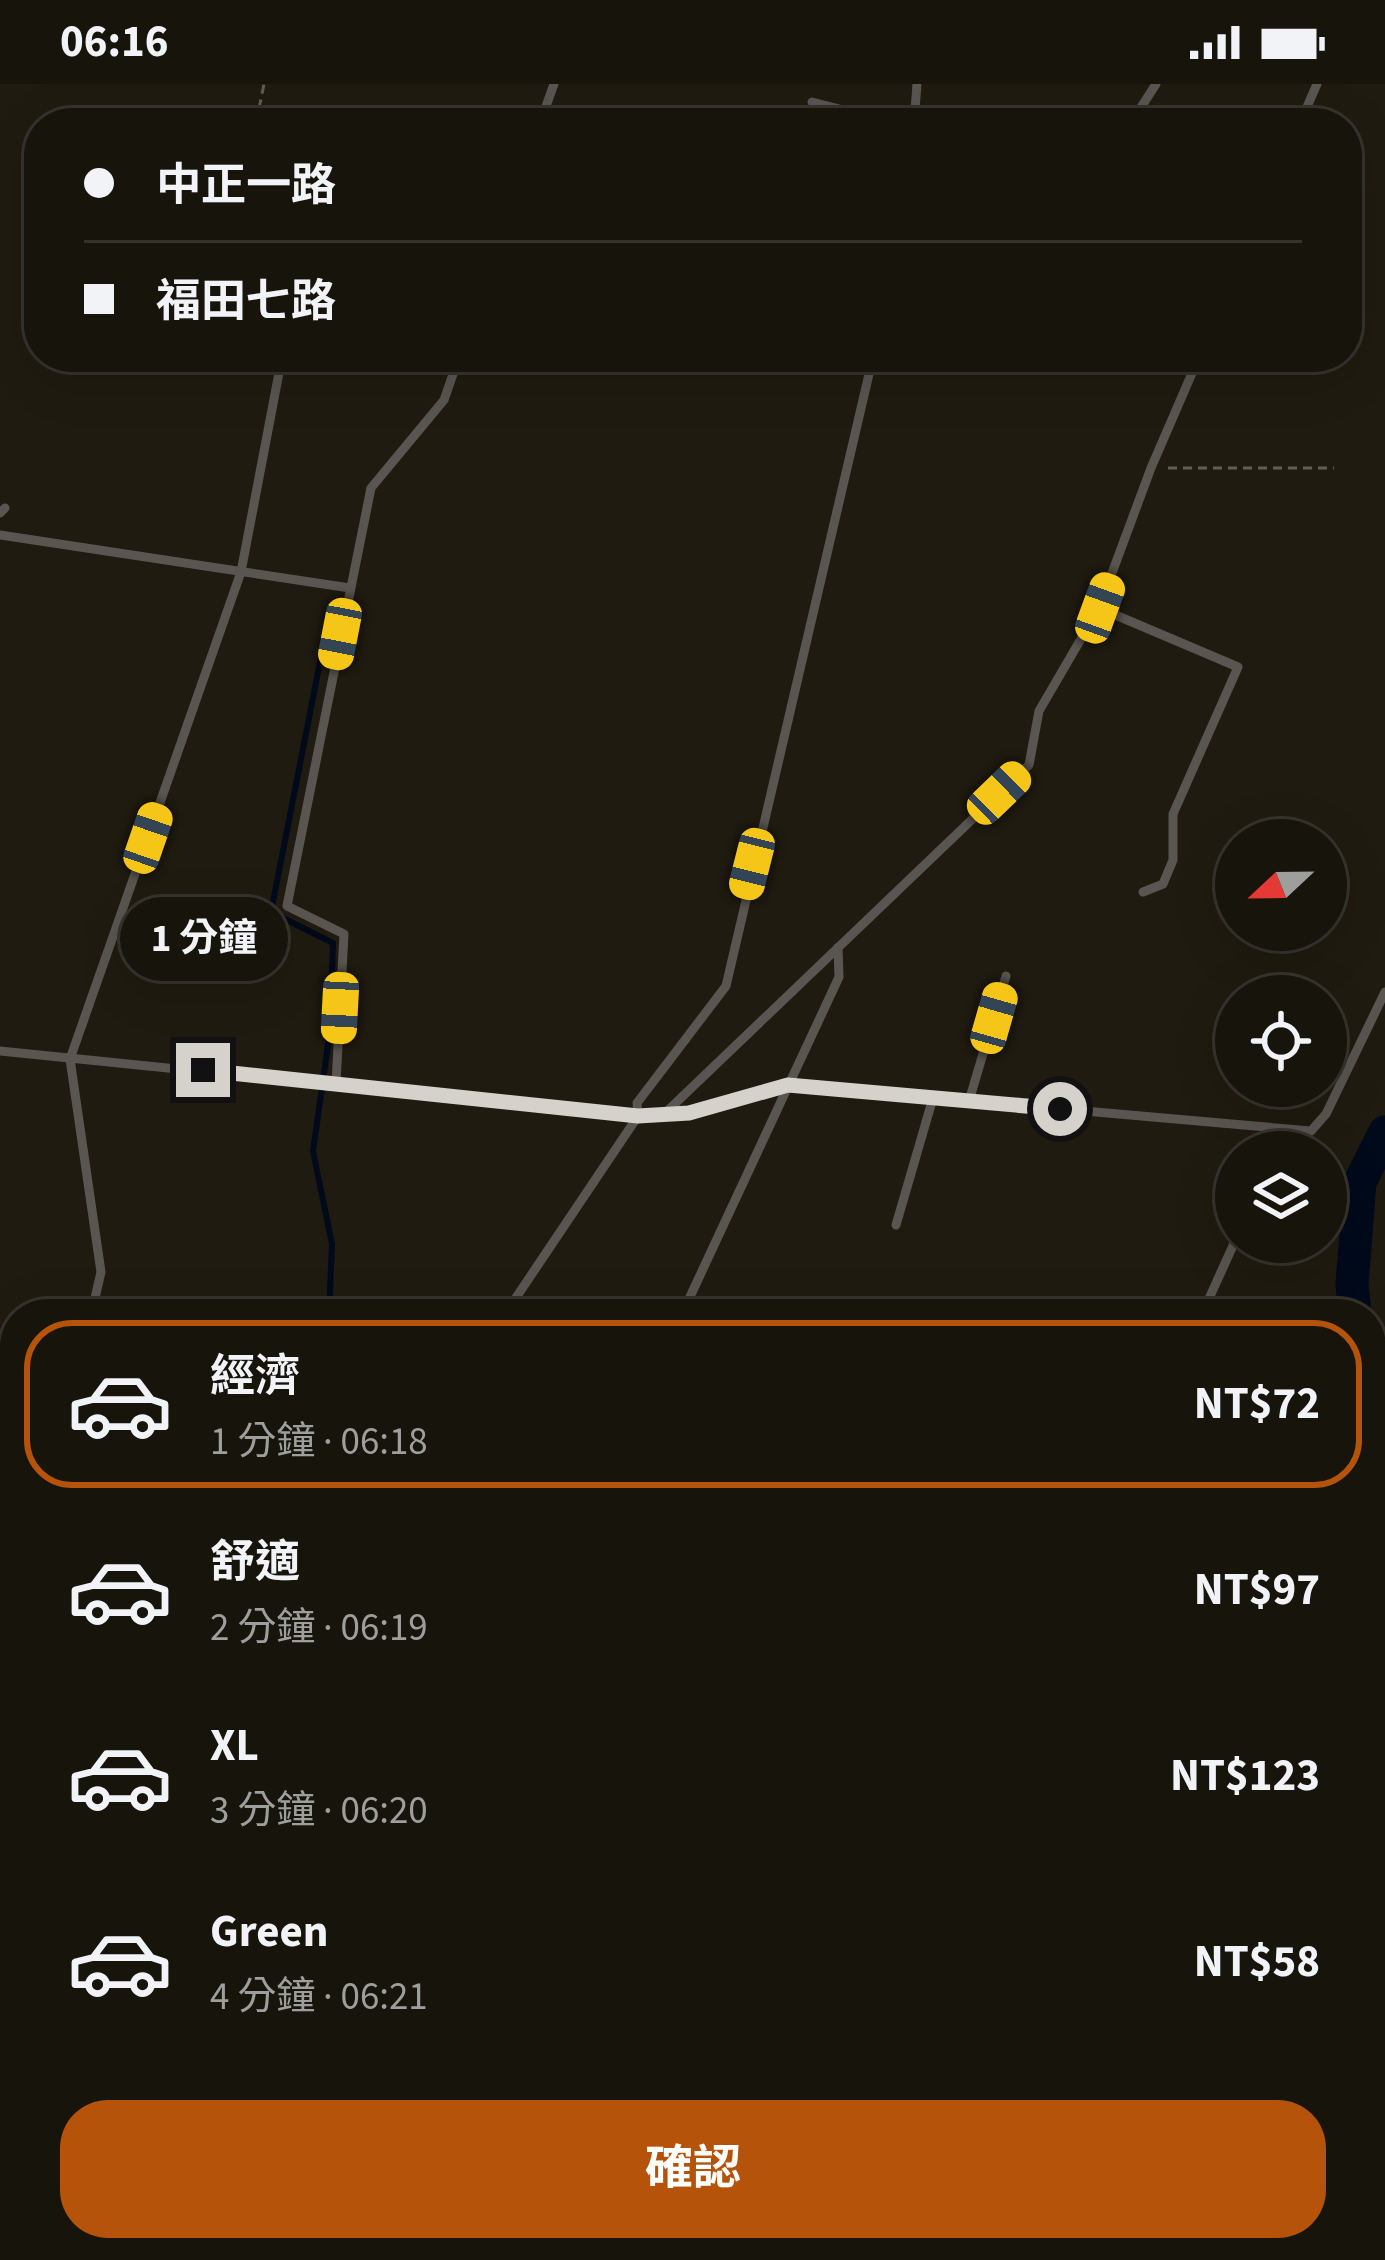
<!DOCTYPE html>
<html lang="zh-TW">
<meta charset="utf-8">
<style>
:root{--surface:#17140c;--page:#24211a;--text:#f1f3f6;--muted:#9e9e9d;--line:#36332d;--accent:#b45309}
body{margin:0;font-family:"Source Sans 3","Noto Sans TC",sans-serif;background:var(--page);color:var(--text);height:100vh;display:flex;flex-direction:column;font-size:45px;white-space:nowrap}
*{box-sizing:border-box;margin:0}
p{font-size:39px;color:var(--muted)}
.icon{flex:none;width:66px;height:66px;fill:none;stroke:currentColor;stroke-width:2;stroke-linecap:round;stroke-linejoin:round}
.map{position:relative;flex:1;overflow:hidden}
.sheet{position:absolute;left:0px;top:1215px;width:1386px;height:963px;display:flex;flex-direction:column;background:var(--surface);border-radius:48px 48px 0 0;box-shadow:0 12px 48px #0002,0 0 0 3px var(--line)}
.sheet>*{flex:none}
.guide{position:absolute;left:24px;top:24px;width:1338px;height:264px;border-radius:48px;box-shadow:0 12px 48px #0002,0 0 0 3px var(--line);display:grid;align-content:center;height:264px;padding:0 60px;background:var(--surface)}
.needle{width:78px;rotate:248deg}
.controls{position:absolute;left:1215px;top:735px;display:grid;gap:24px}
.controls a{display:grid;place-items:center;width:132px;height:132px;border-radius:50%;background:var(--surface);box-shadow:0 12px 48px #0002,0 0 0 3px var(--line);font-size:60px}
.end{position:absolute;width:54px;height:54px;margin:-27px;border:15px solid #d4d2cb;background:#111;box-shadow:0 0 0 6px #111}
.from{border-radius:50%}
.bubble{position:absolute;height:84px;border-radius:42px;background:var(--surface);box-shadow:0 12px 48px #0002,0 0 0 3px var(--line);font-size:39px;font-weight:700;line-height:84px;text-align:center}
.car{position:absolute;width:36px;height:72px;margin:-36px -18px;border-radius:15px;box-shadow:0 0 9px 3px #0007;background:linear-gradient(#f5c518 24%,#345 0 40%,#f5c518 0 76%,#345 0 86%,#f5c518 0)}
.guide b{display:flex;align-items:center;gap:42px;height:114px;font-size:45px}
.guide b+b{border-top:3px solid var(--line)}
.guide i{width:30px;height:30px;background:var(--text)}
ul{padding:21px 0 0;list-style:none}
li{display:flex;align-items:center;gap:36px;height:168px;margin:0 24px 18px;padding:0 36px;border:6px solid transparent;border-radius:48px}
li div{flex:1}
li b{display:block;font-size:45px}
li em{font-style:normal;font-weight:700}
li.current{border-color:var(--accent)}
li>.icon{width:108px;height:108px;stroke-width:1.5}
.cta{display:flex;gap:24px;margin-top:auto;padding:24px 60px}
.cta a{flex:1;height:138px;border-radius:48px;background:var(--accent);color:#fff;font-size:48px;font-weight:700;line-height:138px;text-align:center}
.status{display:flex;justify-content:space-between;align-items:center;height:84px;padding:0 60px;background:var(--surface);direction:ltr}
.status svg{height:33px;fill:currentColor}
.map>svg:first-child{display:block}
</style>
<div class="status"><b>06:16</b><svg viewBox="0 0 49 12"><path d="M0 12V9h3v3zM5 12V6h3v6zM10 12V3h3v9zM15 12V0h3v12zM26 1h20v11H26zM47 4h2v5h-2z"/></svg></div>
<div class="map">
<svg width="1385" height="2176" viewBox="0 0 1385 2176">
<rect width="100%" height="100%" fill="#1f1b10"/>
<g fill="none" stroke-linecap="round" stroke-linejoin="round">
<!-- stream -->
<path stroke="#000a1b" stroke-width="6" d="M 329,1230 L 332,1160 L 313,1067 L 330,947 L 333,859 L 271,828 L 330,527
M 0,1561 L 15,1564"/>
<!-- river -->
<path stroke="#000a1b" stroke-width="33" d="M 1355,1230 L 1352,1200 L 1360,1098 L 1385,1048
M 1371,1378 L 1385,1490"/>
<!-- path -->
<path stroke="#615e54" stroke-width="3" stroke-dasharray="9 6" stroke-linecap="butt" d="M 256,39 L 264,0
M 1168,384 L 1334,384"/>
<!-- service -->
<path stroke="#595651" stroke-width="9" d="M 812,18 L 894,39
M 540,39 L 554,0
M 914,39 L 917,0
M 1131,39 L 1156,0
M 1300,39 L 1317,0
M 0,429 L 5,424
M 0,451 L 350,504
M 1099,524 L 1238,583 L 1173,730 L 1173,776 L 1163,800 L 1143,808
M 0,967 L 638,1032 L 689,1029 L 787,1001 L 1311,1047 L 1326,1030 L 1385,908
M 336,999 L 344,850 L 287,822 L 371,404 L 444,316 L 459,273
M 969,1017 L 1006,892
M 661,1033 L 1029,681 L 1039,627 L 1099,524 L 1151,384 L 1199,273
M 1276,1068 L 1286,1045
M 896,1141 L 933,1014
M 82,1230 L 95,1214 L 101,1188 L 70,975 L 241,488 L 282,273
M 505,1230 L 638,1032 L 637,1019 L 726,902 L 873,273
M 682,1230 L 839,893 L 838,863
M 1033,1230 L 1041,1230
M 1202,1230 L 1236,1155
M 0,1327 L 15,1309
M 0,1574 L 15,1577
M 0,1672 L 15,1657
M 1371,1705 L 1385,1747
M 1371,1853 L 1385,1855
M 1371,2082 L 1385,2027
M 75,2176 L 78,2163
M 411,2176 L 414,2163
M 893,2176 L 896,2163
M 1352,2176 L 1355,2163"/>
<!-- minor -->
<path stroke="#595651" stroke-width="18" d="M 1371,2153 L 1385,2157"/>
</g>
<g fill="none" stroke-linecap="round" stroke-linejoin="round">
<!-- route -->
<path stroke="#d4d2cb" stroke-width="15" d="M 203,986 L 638,1032 L 689,1029 L 788,1001 L 1060,1025"/>
</g>
</svg>
<div class="controls">
<a><svg class="needle" viewBox="-14 -14 28 28"><path d="M0-13l5 13h-10z" fill="#e53935"/><path d="M0 13l5-13h-10z" fill="#9e9e9d"/></svg></a>
<a><svg class="icon" aria-label="locate" viewBox="0 0 24 24"><circle cx="12" cy="12" r="6"/><path d="M12 2v4M12 18v4M2 12h4M18 12h4"/></svg></a>
<a><svg class="icon" aria-label="layers" viewBox="0 0 24 24"><path d="M12 4l9 5-9 5-9-5zM3 14l9 5 9-5"/></svg></a>
</div>
<i class="end from" style="left:1060px;top:1025px"></i>
<i class="end" style="left:203px;top:986px"></i>
<div class="bubble" style="left:120px;top:813px;width:168px">1 分鐘</div>
<i class="car" style="left:1100px;top:524px;rotate:20deg"></i>
<i class="car" style="left:340px;top:550px;rotate:191deg"></i>
<i class="car" style="left:999px;top:709px;rotate:46deg"></i>
<i class="car" style="left:148px;top:754px;rotate:19deg"></i>
<i class="car" style="left:752px;top:780px;rotate:194deg"></i>
<i class="car" style="left:340px;top:924px;rotate:183deg"></i>
<i class="car" style="left:994px;top:934px;rotate:16deg"></i>
<div class="guide">
<b><i class="from"></i>中正一路</b>
<b><i></i>福田七路</b>
</div>
<section class="sheet">
<ul>
<li class="current"><svg class="icon" aria-label="car" viewBox="0 0 24 24"><path d="M5 17H2v-5l4-1 3-4h7l3 4 3 1v5h-3M9 17h6M6 11h13"/><circle cx="7" cy="17" r="2"/><circle cx="17" cy="17" r="2"/></svg><div><b>經濟</b><p>1 分鐘 · 06:18</p></div><em>NT$72</em></li>
<li><svg class="icon" aria-label="car" viewBox="0 0 24 24"><path d="M5 17H2v-5l4-1 3-4h7l3 4 3 1v5h-3M9 17h6M6 11h13"/><circle cx="7" cy="17" r="2"/><circle cx="17" cy="17" r="2"/></svg><div><b>舒適</b><p>2 分鐘 · 06:19</p></div><em>NT$97</em></li>
<li><svg class="icon" aria-label="car" viewBox="0 0 24 24"><path d="M5 17H2v-5l4-1 3-4h7l3 4 3 1v5h-3M9 17h6M6 11h13"/><circle cx="7" cy="17" r="2"/><circle cx="17" cy="17" r="2"/></svg><div><b>XL</b><p>3 分鐘 · 06:20</p></div><em>NT$123</em></li>
<li><svg class="icon" aria-label="car" viewBox="0 0 24 24"><path d="M5 17H2v-5l4-1 3-4h7l3 4 3 1v5h-3M9 17h6M6 11h13"/><circle cx="7" cy="17" r="2"/><circle cx="17" cy="17" r="2"/></svg><div><b>Green</b><p>4 分鐘 · 06:21</p></div><em>NT$58</em></li>
</ul>
<div class="cta"><a>確認</a></div>
</section>
</div>
